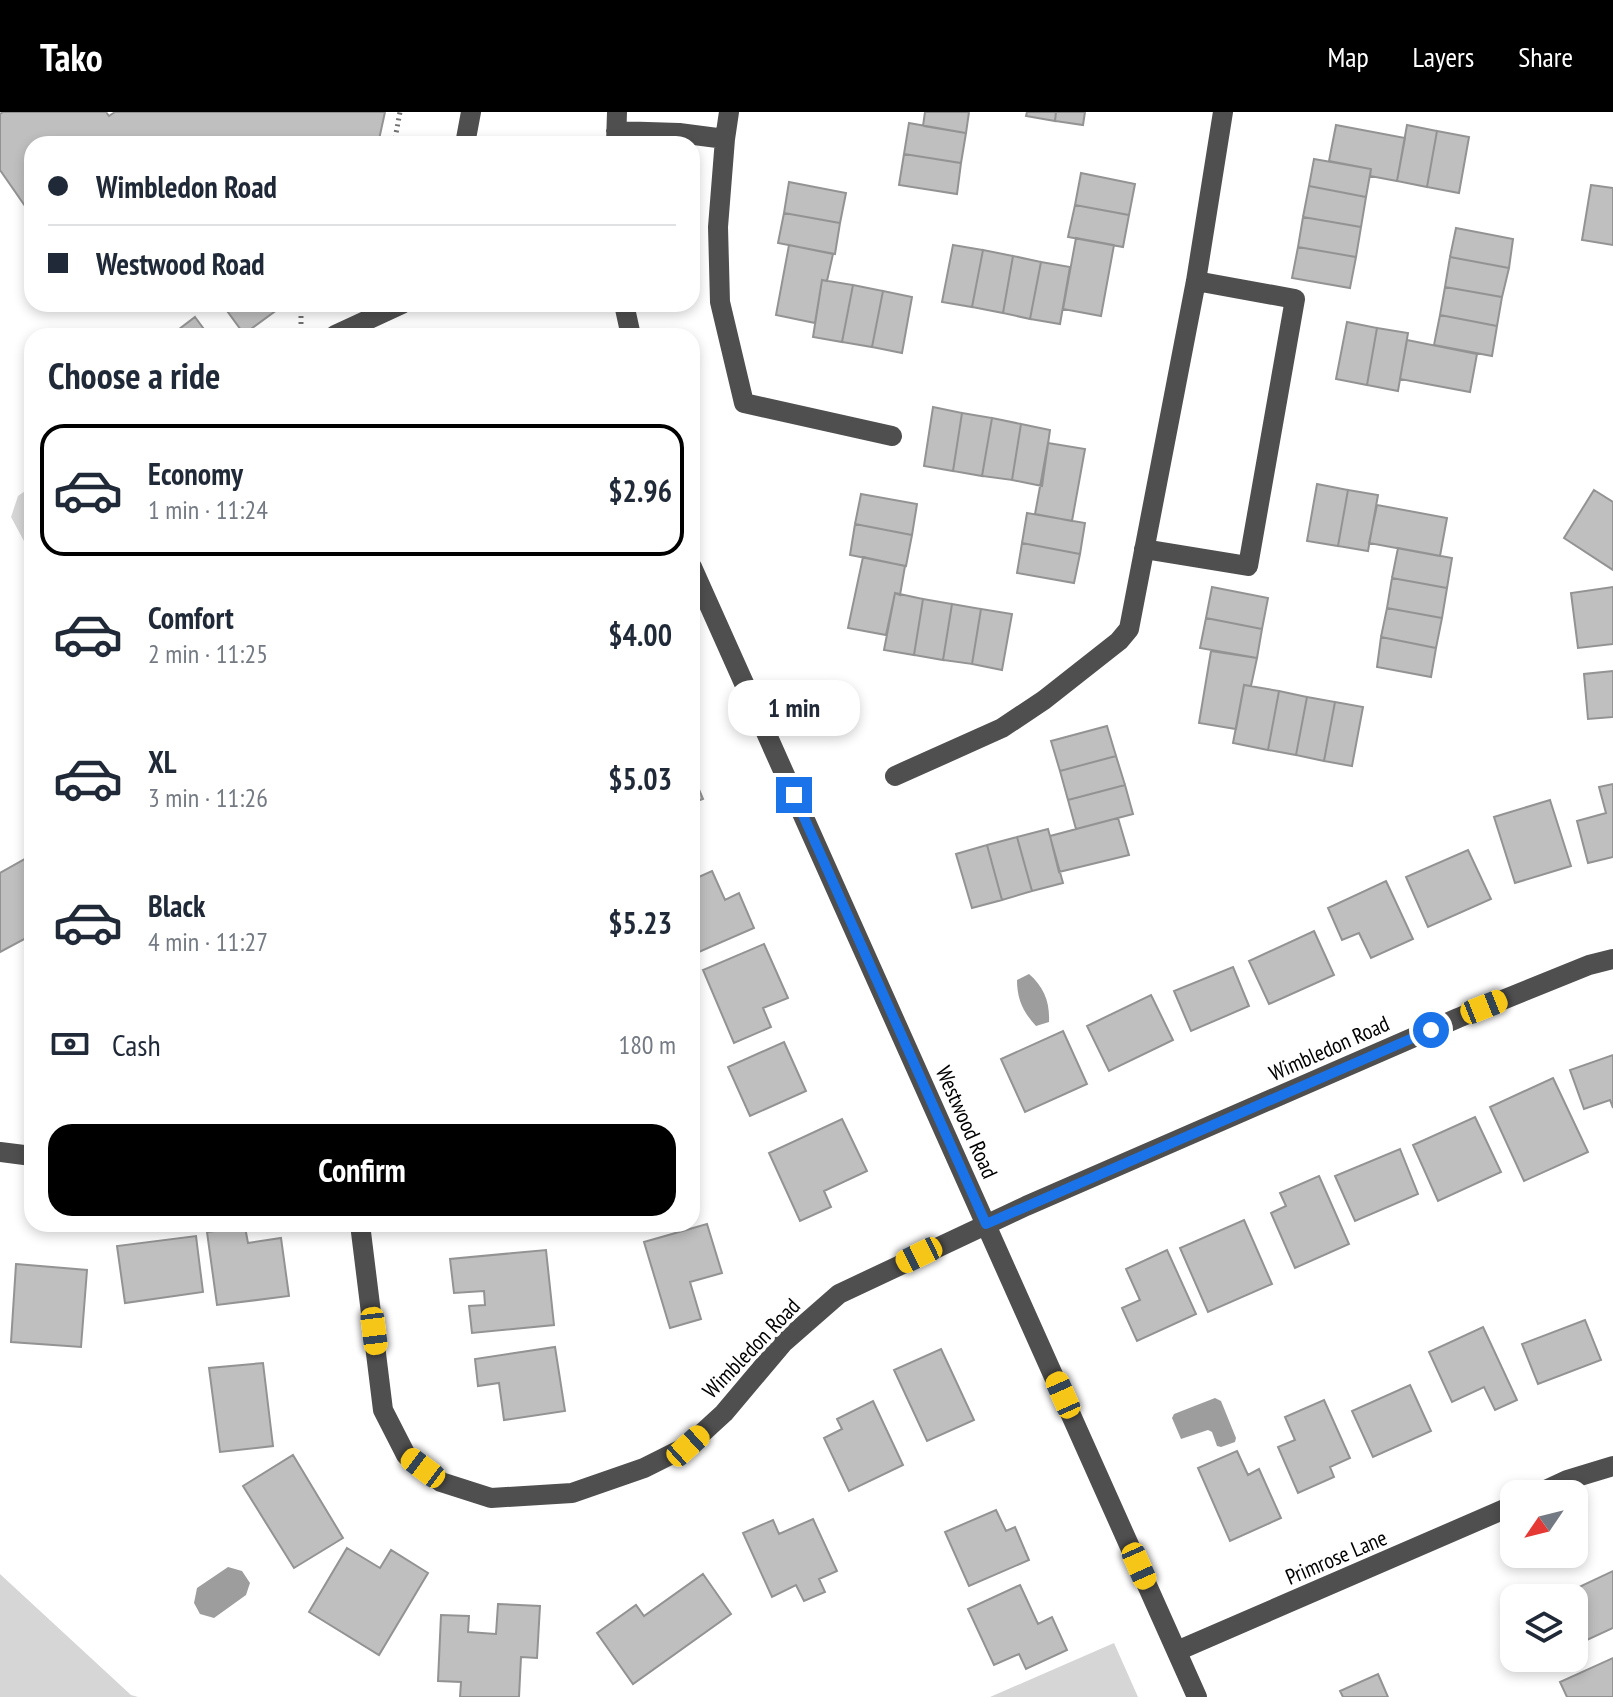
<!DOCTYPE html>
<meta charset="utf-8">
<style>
:root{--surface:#fff;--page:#f6f6f7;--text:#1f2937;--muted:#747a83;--line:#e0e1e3;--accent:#000}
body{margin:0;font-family:"PT Sans Narrow",sans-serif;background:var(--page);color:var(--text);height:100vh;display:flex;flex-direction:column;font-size:30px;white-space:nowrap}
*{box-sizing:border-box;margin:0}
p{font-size:26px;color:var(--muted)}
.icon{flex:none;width:44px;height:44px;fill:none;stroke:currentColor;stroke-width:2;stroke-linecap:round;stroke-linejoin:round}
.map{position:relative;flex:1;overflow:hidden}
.panel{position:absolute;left:24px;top:216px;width:676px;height:904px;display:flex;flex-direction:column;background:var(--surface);border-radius:24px;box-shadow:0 4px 12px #0003}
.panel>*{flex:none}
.hud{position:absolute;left:24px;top:24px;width:676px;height:176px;border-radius:24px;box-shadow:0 4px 12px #0003;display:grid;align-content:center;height:176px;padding:0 24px;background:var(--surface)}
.needle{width:52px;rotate:235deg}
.fabs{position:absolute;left:1500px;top:1368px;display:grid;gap:16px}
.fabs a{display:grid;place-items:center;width:88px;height:88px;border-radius:16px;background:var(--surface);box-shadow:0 4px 12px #0003;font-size:40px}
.end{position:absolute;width:36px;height:36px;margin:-18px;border:10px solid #1a73e8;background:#fff;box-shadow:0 0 0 4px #fff}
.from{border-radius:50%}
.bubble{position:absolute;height:56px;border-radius:24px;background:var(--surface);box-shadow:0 4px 12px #0003;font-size:26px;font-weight:700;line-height:56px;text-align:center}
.car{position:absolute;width:24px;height:48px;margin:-24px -12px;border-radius:10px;box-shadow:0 0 6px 2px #0007;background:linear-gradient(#f5c518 24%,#345 0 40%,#f5c518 0 76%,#345 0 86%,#f5c518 0)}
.hud b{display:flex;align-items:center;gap:28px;height:76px;font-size:30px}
.hud b+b{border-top:2px solid var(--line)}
.hud i{width:20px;height:20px;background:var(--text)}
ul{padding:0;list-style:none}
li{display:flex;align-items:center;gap:24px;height:132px;margin:0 16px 12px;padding:0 8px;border:4px solid transparent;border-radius:24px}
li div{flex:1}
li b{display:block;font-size:30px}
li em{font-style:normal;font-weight:700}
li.selected{border-color:var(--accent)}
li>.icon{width:72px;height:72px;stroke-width:1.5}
h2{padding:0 24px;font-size:36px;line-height:96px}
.pay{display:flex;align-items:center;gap:20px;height:88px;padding:0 24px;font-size:30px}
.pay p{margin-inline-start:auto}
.button{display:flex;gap:16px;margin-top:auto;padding:16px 24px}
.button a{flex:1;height:92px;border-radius:24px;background:var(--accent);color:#fff;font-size:32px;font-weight:700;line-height:92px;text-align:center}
header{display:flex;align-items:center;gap:48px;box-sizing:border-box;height:112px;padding:0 40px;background:var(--accent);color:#fff}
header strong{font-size:38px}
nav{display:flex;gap:44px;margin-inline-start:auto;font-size:28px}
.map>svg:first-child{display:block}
</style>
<header>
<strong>Tako</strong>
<nav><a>Map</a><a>Layers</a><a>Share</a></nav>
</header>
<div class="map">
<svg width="1613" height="1585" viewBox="0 0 1613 1585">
<rect width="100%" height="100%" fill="#fff"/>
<!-- green -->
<path fill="#d6d6d6" d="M 32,374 L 32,444 L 11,405 L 18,384 Z
M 0,1462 L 131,1583 L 138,1585 L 0,1585 Z
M 1114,1531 L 1138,1585 L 990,1585 Z"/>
<!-- water -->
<path fill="#9d9d9d" d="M 1029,862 C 1044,875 1050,890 1049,910 L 1036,914 C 1023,900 1017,887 1017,868 Z
M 1215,1286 L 1221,1289 L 1236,1326 L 1235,1330 L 1221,1335 L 1217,1334 L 1212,1320 L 1208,1318 L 1181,1327 L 1172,1306 L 1174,1302 Z
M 228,1455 L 242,1459 L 250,1471 L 246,1483 L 214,1506 L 200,1502 L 194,1491 L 197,1476 Z"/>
<!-- building -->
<path fill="#bfbfbf" stroke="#939393" stroke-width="2" d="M 3,0 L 106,0 L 109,4 L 115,0 L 385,0 L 378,32 L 32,32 L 32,104 L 0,58 L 0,2 Z
M 925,0 L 969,0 L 966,21 L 923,14 Z
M 1027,0 L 1056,0 L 1055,9 L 1026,4 Z
M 1056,0 L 1085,0 L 1083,13 L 1055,9 Z
M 909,11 L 966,21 L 961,51 L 904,42 Z
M 1336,13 L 1405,26 L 1397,69 L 1370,64 L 1371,57 L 1329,49 Z
M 1407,13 L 1437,19 L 1427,75 L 1397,69 Z
M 1437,19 L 1469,25 L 1459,81 L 1427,75 Z
M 904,42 L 961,51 L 957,82 L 899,73 Z
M 1314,47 L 1371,57 L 1366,85 L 1309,74 Z
M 1081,61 L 1135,72 L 1129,103 L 1075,93 Z
M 789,70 L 846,81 L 840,111 L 784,101 Z
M 1591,73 L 1613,76 L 1613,133 L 1582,128 Z
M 1309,74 L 1366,85 L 1361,115 L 1303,105 Z
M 1075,93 L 1129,103 L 1123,135 L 1068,125 Z
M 784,101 L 840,111 L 835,142 L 778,131 Z
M 1303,105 L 1361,115 L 1356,145 L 1298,135 Z
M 1456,116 L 1513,127 L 1509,156 L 1450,145 Z
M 1076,126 L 1114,133 L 1101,204 L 1063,197 Z
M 789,133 L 833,142 L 827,169 L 822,168 L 815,211 L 776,203 Z
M 953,133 L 983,138 L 972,195 L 942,190 Z
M 1298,135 L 1356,145 L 1350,176 L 1292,166 Z
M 983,138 L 1013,144 L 1003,201 L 972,195 Z
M 1013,144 L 1041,150 L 1030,207 L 1003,201 Z
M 1450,145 L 1509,156 L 1502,185 L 1445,175 Z
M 1041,150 L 1070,155 L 1060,212 L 1030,207 Z
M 822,168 L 853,173 L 842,230 L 813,225 Z
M 853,173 L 883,179 L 872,235 L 842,230 Z
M 1445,175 L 1502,185 L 1497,214 L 1440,203 Z
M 883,179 L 912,185 L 902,241 L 872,235 Z
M 222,192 L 285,192 L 244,222 Z
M 1440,203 L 1497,214 L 1492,244 L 1434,233 Z
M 195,205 L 209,224 L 170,224 Z
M 1347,210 L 1377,216 L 1367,273 L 1336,267 Z
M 1377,216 L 1408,221 L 1398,279 L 1367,273 Z
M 1407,228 L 1477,242 L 1470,280 L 1400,267 Z
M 933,295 L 962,301 L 953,359 L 924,354 Z
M 962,301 L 992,306 L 982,364 L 953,359 Z
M 992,306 L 1021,312 L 1012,368 L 982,364 Z
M 1021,312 L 1050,318 L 1042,374 L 1012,368 Z
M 1048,331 L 1085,337 L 1072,409 L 1035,402 Z
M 1317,372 L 1348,378 L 1338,434 L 1307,429 Z
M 1348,378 L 1378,383 L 1368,439 L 1338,434 Z
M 1594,378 L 1613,390 L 1613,458 L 1564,426 Z
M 861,382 L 917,392 L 912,423 L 855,412 Z
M 1377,393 L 1447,406 L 1440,444 L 1369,431 Z
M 1027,401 L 1085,411 L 1080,442 L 1022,431 Z
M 855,412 L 912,423 L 906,454 L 850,443 Z
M 1022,431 L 1080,442 L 1074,471 L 1017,461 Z
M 1398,436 L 1452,446 L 1447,476 L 1392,466 Z
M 863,445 L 905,454 L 900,483 L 895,481 L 886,523 L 848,516 Z
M 1392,466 L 1447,476 L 1442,506 L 1387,496 Z
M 1212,475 L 1268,486 L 1262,517 L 1206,506 Z
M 1613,475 L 1613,532 L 1578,536 L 1571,481 Z
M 895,481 L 923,487 L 914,543 L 884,538 Z
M 923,487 L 952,492 L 943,548 L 914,543 Z
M 952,492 L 981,497 L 972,552 L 943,548 Z
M 1387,496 L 1442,506 L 1436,536 L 1381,525 Z
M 981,497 L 1012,502 L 1002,558 L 972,552 Z
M 1206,506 L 1262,517 L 1257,546 L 1200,536 Z
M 1381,525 L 1436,536 L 1431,565 L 1377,555 Z
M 1211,539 L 1257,546 L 1251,574 L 1244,573 L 1236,617 L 1199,611 Z
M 1613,559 L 1613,605 L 1588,607 L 1584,562 Z
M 1244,573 L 1279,579 L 1268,638 L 1233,631 Z
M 1279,579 L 1307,585 L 1296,643 L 1268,638 Z
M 1307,585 L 1335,590 L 1324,649 L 1296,643 Z
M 1335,590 L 1363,595 L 1352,654 L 1324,649 Z
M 1107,614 L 1116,644 L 1060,659 L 1051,629 Z
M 1116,644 L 1125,673 L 1068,688 L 1060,659 Z
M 692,661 L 703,687 L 692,691 Z
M 1613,672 L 1613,745 L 1588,751 L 1577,709 L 1606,701 L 1599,675 Z
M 1125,673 L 1133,702 L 1076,717 L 1068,688 Z
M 1550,688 L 1571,754 L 1515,771 L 1494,705 Z
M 1118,706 L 1129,743 L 1059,760 L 1050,724 Z
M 1048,717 L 1063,771 L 1032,779 L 1017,725 Z
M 1017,725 L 1032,779 L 1002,788 L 987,733 Z
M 987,733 L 1002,788 L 972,796 L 956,742 Z
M 1468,738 L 1491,787 L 1428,815 L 1406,765 Z
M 32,743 L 32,823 L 0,840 L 0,761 Z
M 712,759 L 725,788 L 739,781 L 754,816 L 692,843 L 692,768 Z
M 1386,769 L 1413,827 L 1371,846 L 1359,821 L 1342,828 L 1328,796 Z
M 1314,819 L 1334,863 L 1269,892 L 1249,849 Z
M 764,832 L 788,886 L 763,896 L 771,915 L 734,931 L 703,858 Z
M 1233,855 L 1249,894 L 1191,919 L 1174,879 Z
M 32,866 L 32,904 L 28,867 Z
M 1151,883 L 1173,928 L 1109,959 L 1087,914 Z
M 1063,919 L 1087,972 L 1025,1000 L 1001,947 Z
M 784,930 L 806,979 L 750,1004 L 728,955 Z
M 1613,943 L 1613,996 L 1610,988 L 1584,997 L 1570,958 Z
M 1553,966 L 1588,1040 L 1524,1069 L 1490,995 Z
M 1475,1005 L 1501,1060 L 1438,1089 L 1413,1033 Z
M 842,1007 L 867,1059 L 824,1079 L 831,1095 L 800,1109 L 769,1041 Z
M 1400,1037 L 1418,1082 L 1355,1109 L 1335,1064 Z
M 1319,1064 L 1349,1132 L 1295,1156 L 1271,1101 L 1286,1094 L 1280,1081 Z
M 1244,1108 L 1272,1172 L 1208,1200 L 1180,1136 Z
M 479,1112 L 538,1112 L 480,1118 Z
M 707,1112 L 722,1161 L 690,1170 L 701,1207 L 670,1216 L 644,1130 Z
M 245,1115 L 248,1131 L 281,1126 L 289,1184 L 217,1193 L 207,1120 Z
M 196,1124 L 203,1180 L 125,1191 L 117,1134 Z
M 546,1138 L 554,1213 L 472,1221 L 469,1194 L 485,1193 L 484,1179 L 454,1181 L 450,1147 Z
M 1167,1138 L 1196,1202 L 1137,1229 L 1122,1196 L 1140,1188 L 1126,1157 Z
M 16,1152 L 87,1158 L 81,1235 L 11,1230 Z
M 1585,1208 L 1601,1248 L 1538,1272 L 1522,1232 Z
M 1483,1215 L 1517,1288 L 1495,1298 L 1484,1275 L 1452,1290 L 1429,1240 Z
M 555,1235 L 565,1299 L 504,1308 L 499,1271 L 478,1274 L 475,1247 Z
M 941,1237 L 974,1308 L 927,1329 L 894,1258 Z
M 263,1251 L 273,1334 L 220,1340 L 209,1256 Z
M 1410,1273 L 1431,1319 L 1373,1345 L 1352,1299 Z
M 1324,1288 L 1350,1346 L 1330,1355 L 1334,1365 L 1298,1381 L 1278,1335 L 1295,1328 L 1285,1305 Z
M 873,1289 L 903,1353 L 849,1379 L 824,1326 L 842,1317 L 837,1307 Z
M 1237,1339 L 1248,1363 L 1259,1357 L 1281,1406 L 1230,1429 L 1198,1356 Z
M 293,1343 L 343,1426 L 294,1456 L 243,1374 Z
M 996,1398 L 1006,1419 L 1015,1415 L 1029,1448 L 969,1474 L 945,1420 Z
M 813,1407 L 837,1459 L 819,1467 L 825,1480 L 804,1489 L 796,1473 L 772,1485 L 743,1421 L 773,1408 L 779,1422 Z
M 347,1436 L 380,1456 L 391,1438 L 428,1461 L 379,1543 L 309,1500 Z
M 1613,1459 L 1613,1516 L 1574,1534 L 1574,1486 L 1556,1486 Z
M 703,1462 L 731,1502 L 633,1572 L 597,1521 L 636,1493 L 644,1504 Z
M 1020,1473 L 1038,1512 L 1052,1505 L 1067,1538 L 1026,1557 L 1019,1542 L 994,1553 L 968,1497 Z
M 498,1492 L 540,1494 L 537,1546 L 521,1545 L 519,1585 L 460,1585 L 461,1570 L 438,1569 L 441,1503 L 469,1504 L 468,1520 L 496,1522 Z
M 1613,1546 L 1613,1585 L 1567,1585 L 1560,1570 Z
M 1378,1562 L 1388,1585 L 1343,1585 L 1340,1579 Z"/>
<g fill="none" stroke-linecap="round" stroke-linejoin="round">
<!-- path -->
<path stroke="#717171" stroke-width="5" stroke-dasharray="2 4" stroke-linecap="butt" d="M 394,32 L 400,0
M 301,212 L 301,192"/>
<!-- minor -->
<path stroke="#4f4f4f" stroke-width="20" d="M 616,19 L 679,21 L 725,27 L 718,115 L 720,190 L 744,291 L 892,324
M 725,27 L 729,0
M 465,32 L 471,0
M 616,32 L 617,0
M 624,192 L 631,224
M 335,223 L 402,192
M 1144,437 L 1248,454 L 1295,187 L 1196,169
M 692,455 L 1197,1585
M 895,664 L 1002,616 L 1044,588 L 1119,529 L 1129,517 L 1196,169 L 1223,0
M 0,1040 L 32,1044
M 360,1112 L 383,1298 L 406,1343 L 441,1370 L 491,1386 L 572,1381 L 644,1356 L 688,1334 L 724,1301 L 783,1231 L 839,1182 L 1026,1094 L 1458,906 L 1589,853 L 1613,847
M 1537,1382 L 1567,1368 L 1613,1354
M 1177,1539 L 1514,1393"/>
</g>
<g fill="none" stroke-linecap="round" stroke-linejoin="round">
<!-- route -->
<path stroke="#1a73e8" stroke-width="10" d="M 794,683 L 986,1112 L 1431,918"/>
</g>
<g text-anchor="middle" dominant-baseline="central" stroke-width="7" stroke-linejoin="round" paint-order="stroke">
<!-- street labels -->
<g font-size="22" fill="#000" stroke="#fff">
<text transform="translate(1329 936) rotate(-24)">Wimbledon Road</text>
<text transform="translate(967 1010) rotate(66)">Westwood Road</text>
<text transform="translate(751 1236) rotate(-46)">Wimbledon Road</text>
<text transform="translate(1336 1445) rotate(-23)">Primrose Lane</text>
</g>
</g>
</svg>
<div class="fabs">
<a><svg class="needle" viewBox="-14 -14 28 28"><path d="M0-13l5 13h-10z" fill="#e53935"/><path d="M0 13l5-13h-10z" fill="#747a83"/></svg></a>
<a><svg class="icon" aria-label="layers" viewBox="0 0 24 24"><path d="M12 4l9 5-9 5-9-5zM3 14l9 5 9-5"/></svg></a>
</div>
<i class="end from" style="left:1431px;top:918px"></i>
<i class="end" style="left:794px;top:683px"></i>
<div class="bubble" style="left:728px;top:568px;width:132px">1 min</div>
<i class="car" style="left:1484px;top:895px;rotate:68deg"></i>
<i class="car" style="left:919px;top:1143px;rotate:244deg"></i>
<i class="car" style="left:374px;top:1219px;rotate:173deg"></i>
<i class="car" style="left:1063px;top:1283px;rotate:336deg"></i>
<i class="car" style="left:688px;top:1334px;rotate:48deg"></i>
<i class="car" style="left:423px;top:1356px;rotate:307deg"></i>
<i class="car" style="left:1139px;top:1454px;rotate:156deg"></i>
<div class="hud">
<b><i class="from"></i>Wimbledon Road</b>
<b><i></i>Westwood Road</b>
</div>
<section class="panel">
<h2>Choose a ride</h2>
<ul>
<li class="selected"><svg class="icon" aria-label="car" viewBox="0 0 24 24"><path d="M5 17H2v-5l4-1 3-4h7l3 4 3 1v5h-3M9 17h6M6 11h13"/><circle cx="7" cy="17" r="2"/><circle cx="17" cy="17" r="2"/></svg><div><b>Economy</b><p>1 min · 11:24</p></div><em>$2.96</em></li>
<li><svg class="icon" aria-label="car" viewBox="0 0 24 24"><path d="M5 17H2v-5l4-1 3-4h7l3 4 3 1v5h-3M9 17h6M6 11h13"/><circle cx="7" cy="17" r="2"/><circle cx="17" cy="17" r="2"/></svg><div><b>Comfort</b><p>2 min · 11:25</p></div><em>$4.00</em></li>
<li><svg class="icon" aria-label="car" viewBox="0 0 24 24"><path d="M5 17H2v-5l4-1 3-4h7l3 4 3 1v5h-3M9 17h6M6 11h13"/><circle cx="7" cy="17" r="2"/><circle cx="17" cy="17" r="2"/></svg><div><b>XL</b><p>3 min · 11:26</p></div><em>$5.03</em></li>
<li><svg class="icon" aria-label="car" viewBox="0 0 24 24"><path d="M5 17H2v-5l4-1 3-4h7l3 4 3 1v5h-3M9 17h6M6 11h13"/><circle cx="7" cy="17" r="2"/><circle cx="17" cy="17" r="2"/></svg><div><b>Black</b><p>4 min · 11:27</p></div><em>$5.23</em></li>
</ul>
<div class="pay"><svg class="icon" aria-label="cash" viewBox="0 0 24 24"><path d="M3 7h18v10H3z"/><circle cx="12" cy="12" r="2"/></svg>Cash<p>180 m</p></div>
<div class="button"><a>Confirm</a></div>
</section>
</div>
